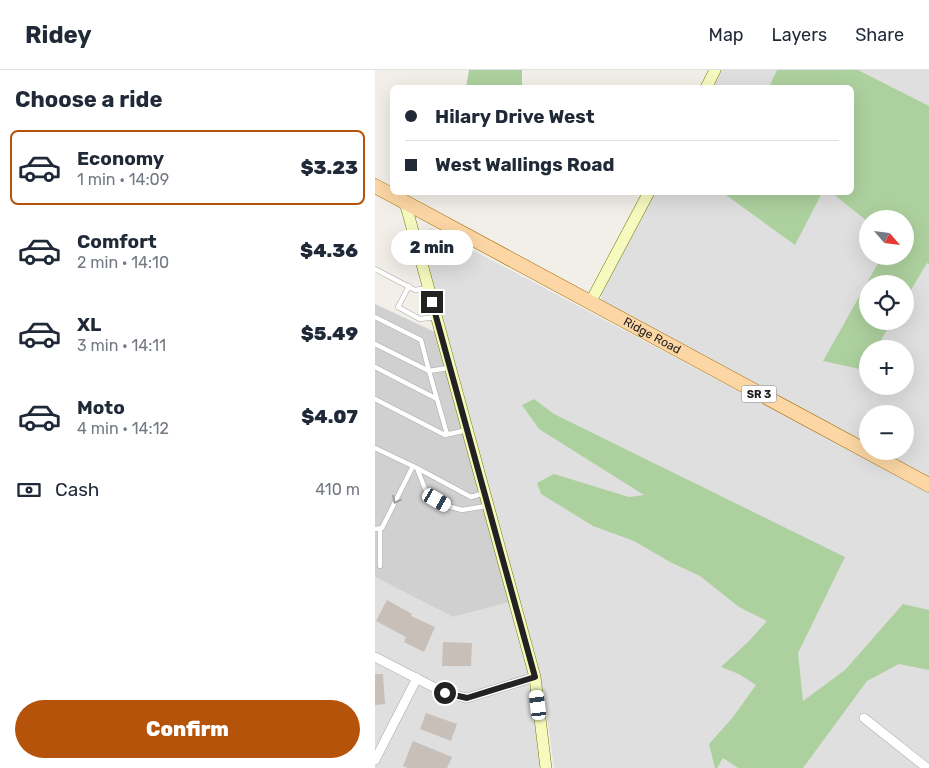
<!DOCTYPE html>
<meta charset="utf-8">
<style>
:root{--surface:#fff;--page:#f2f2f3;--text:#1f2937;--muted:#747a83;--line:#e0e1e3;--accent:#b45309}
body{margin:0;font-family:Rubik,sans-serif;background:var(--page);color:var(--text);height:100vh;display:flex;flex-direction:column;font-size:19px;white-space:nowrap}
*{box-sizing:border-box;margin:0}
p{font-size:16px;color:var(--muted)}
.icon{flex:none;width:28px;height:28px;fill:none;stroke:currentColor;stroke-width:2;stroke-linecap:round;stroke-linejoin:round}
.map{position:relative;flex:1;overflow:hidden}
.sheet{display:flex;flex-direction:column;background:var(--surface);width:375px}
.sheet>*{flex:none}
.top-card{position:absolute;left:15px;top:15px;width:464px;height:110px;border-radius:8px;box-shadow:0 5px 20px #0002;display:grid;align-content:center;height:110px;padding:0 15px;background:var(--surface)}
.needle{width:32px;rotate:118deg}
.fabs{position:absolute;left:484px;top:140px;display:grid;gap:10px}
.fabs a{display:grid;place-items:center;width:55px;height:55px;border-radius:50%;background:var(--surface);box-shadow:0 5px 20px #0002;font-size:25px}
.end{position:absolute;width:22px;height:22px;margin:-11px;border:6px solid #222;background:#fff;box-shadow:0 0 0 2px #fff}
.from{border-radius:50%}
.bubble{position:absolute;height:35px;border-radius:18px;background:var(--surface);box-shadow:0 5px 20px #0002;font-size:16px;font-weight:800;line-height:35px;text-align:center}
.car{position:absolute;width:15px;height:30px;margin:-15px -8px;border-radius:6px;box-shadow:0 0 4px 1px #0007;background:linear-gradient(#fff 24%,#345 0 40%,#fff 0 76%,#345 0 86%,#fff 0)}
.top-card b{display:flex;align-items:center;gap:18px;height:48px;font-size:19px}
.top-card b+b{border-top:1px solid var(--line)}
.top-card i{width:12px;height:12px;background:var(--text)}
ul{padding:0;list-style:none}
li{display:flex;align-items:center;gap:15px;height:75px;margin:0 10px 8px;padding:0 5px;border:2px solid transparent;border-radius:8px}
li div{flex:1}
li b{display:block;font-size:19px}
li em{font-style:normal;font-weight:800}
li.current{border-color:var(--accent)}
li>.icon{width:45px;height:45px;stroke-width:1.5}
h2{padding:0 15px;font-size:22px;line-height:60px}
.pay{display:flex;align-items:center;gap:12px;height:55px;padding:0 15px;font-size:19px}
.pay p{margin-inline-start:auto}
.primary-button{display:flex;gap:10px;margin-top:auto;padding:10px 15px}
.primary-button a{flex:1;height:58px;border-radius:30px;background:var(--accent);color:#fff;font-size:20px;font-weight:800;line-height:58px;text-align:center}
header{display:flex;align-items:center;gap:30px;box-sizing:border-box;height:70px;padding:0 25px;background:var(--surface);border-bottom:1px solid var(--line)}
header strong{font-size:24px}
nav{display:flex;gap:28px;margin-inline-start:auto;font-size:18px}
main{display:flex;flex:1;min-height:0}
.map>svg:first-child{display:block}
</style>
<header>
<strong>Ridey</strong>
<nav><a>Map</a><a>Layers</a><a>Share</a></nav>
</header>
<main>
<section class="sheet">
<h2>Choose a ride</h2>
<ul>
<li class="current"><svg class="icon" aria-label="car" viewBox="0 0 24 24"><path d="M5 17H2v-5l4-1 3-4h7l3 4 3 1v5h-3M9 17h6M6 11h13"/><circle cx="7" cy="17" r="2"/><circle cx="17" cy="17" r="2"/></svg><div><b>Economy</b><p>1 min · 14:09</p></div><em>$3.23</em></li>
<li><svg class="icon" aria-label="car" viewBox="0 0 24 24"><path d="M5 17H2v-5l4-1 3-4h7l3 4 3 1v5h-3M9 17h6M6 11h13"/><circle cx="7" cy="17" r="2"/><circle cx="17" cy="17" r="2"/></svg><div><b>Comfort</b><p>2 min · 14:10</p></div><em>$4.36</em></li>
<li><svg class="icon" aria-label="car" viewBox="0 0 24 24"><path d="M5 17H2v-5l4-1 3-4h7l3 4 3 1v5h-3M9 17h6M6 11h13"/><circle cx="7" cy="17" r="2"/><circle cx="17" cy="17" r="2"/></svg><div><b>XL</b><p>3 min · 14:11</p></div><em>$5.49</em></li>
<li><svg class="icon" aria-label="car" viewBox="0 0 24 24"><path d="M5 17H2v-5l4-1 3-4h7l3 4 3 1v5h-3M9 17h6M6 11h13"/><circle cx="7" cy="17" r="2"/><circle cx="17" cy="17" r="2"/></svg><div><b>Moto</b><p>4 min · 14:12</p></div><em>$4.07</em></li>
</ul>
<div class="pay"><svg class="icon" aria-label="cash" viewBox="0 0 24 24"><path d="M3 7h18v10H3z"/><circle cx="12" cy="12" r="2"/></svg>Cash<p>410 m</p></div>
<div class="primary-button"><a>Confirm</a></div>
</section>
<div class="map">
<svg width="554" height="698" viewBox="0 0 554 698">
<rect width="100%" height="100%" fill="#f2efe9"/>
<!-- residential -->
<path fill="#e0dfdf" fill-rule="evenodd" d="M 346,0 L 554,0 L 554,410 L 502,381 L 530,381 L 530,344 L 492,344 L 492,376 L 228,232 L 225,223 L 279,123 L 476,122 L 476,18 L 337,17 ZM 492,149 L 530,149 L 530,186 L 492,186 ZM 492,214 L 530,214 L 530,251 L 492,251 ZM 492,279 L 530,279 L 530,316 L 492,316 Z
M 56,158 L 554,422 L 554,698 L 179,698 L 169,623 L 47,177 L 46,163 Z
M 0,507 L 78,547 L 135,532 L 158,623 L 167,698 L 0,698 Z"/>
<!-- religious -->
<path fill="#d0d0d0" d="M 0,234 L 62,263 L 135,532 L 78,547 L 0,507 Z"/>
<!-- forest -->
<path fill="#add19e" d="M 94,0 L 147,0 L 147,17 L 91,17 Z
M 402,0 L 483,0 L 554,36 L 554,194 L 552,193 L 530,230 L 530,214 L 492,214 L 492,251 L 517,251 L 501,279 L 492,279 L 492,293 L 489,300 L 448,291 L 507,186 L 530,186 L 530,149 L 492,149 L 492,151 L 457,123 L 476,122 L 476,18 L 394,17 Z
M 348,123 L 447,123 L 420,175 Z
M 159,329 L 179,344 L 470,487 L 423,583 L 428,631 L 470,600 L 528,534 L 554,540 L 554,600 L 524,594 L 492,611 L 428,698 L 363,698 L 348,688 L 342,698 L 340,698 L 334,674 L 358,647 L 381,615 L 364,604 L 346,597 L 373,572 L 392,551 L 364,537 L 325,506 L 295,492 L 259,471 L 218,456 L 166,424 L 162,413 L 179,404 L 254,427 L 269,425 L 164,359 L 147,335 Z"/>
<!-- building -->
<path fill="#c7bfb8" d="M 12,530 L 37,544 L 36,546 L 60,557 L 49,582 L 29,572 L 31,567 L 1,551 Z
M 68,572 L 97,573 L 96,596 L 67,596 Z
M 0,604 L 8,604 L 10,634 L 0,635 Z
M 51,643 L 82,654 L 76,671 L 45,659 Z
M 38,671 L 77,687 L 72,698 L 33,698 L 28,696 Z"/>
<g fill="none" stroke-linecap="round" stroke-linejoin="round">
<defs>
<path id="lane" d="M 0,199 L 40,220 L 53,218
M 34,216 L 23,237 L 45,249 L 61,247
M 0,247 L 46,270 L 54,301
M 0,274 L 54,301
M 0,297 L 62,329
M 0,329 L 70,365 L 92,360
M 72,364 L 54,301 L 73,298
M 0,378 L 42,398 L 52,424 L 73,436 L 87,440 L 111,436
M 42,398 L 96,427 L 109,423
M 0,459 L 7,458 L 38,396
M 5,496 L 5,459"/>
<path id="street" d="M 0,587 L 70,623 L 92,628 L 160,607
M 489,648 L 552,698
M 0,690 L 42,608"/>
<path id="secondary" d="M 331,18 L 340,0
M 30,132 L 160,607 L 171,698
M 215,233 L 274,122"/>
<g id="primary">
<path id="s1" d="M 0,116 L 554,415"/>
</g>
</defs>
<!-- lane casing -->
<use href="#lane" stroke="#a9a9a9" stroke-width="5.5"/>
<!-- street casing -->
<use href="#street" stroke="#a9a9a9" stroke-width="10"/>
<!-- secondary casing -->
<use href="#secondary" stroke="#707d05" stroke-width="12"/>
<!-- primary casing -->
<use href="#primary" stroke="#a06b00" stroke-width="15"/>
<!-- lane -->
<use href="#lane" stroke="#fff" stroke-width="4.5"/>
<!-- street -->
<use href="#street" stroke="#fff" stroke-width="9"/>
<!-- secondary -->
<use href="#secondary" stroke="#f7fabf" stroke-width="11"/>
<!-- primary -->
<use href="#primary" stroke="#fcd6a4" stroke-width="14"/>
</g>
<!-- one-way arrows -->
<defs><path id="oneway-chevron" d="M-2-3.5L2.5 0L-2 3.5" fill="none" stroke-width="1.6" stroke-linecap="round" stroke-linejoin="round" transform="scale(1.25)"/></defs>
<use stroke="#9c9c9c" href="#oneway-chevron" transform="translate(21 430) rotate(116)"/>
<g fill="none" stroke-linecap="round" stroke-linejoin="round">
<!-- route -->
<path stroke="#222" stroke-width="6" d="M 57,232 L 160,607 L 92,628 L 70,623"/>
</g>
<g text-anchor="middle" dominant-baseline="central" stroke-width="4" stroke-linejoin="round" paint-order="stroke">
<!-- shield labels -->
<rect fill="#fff" stroke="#646464" stroke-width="1" x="366.5" y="315.5" width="35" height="17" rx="4"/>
<g font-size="11" font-weight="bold" fill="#222">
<text x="384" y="324">SR 3</text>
</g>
<!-- street labels -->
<g font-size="12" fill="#222" stroke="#fff">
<text stroke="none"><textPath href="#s1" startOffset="315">Ridge Road</textPath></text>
</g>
</g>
</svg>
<div class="fabs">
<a><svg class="needle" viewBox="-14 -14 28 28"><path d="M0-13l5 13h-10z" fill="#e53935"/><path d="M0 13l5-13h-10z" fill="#747a83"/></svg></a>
<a><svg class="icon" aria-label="locate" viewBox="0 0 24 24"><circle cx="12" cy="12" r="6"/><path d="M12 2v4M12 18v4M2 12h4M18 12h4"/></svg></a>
<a>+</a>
<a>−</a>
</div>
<i class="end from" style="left:70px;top:623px"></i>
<i class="end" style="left:57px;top:232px"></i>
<div class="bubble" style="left:16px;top:160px;width:82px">2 min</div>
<i class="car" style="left:62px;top:430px;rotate:120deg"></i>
<i class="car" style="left:163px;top:635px;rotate:353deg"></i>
<div class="top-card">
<b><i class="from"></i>Hilary Drive West</b>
<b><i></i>West Wallings Road</b>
</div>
</div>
</main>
